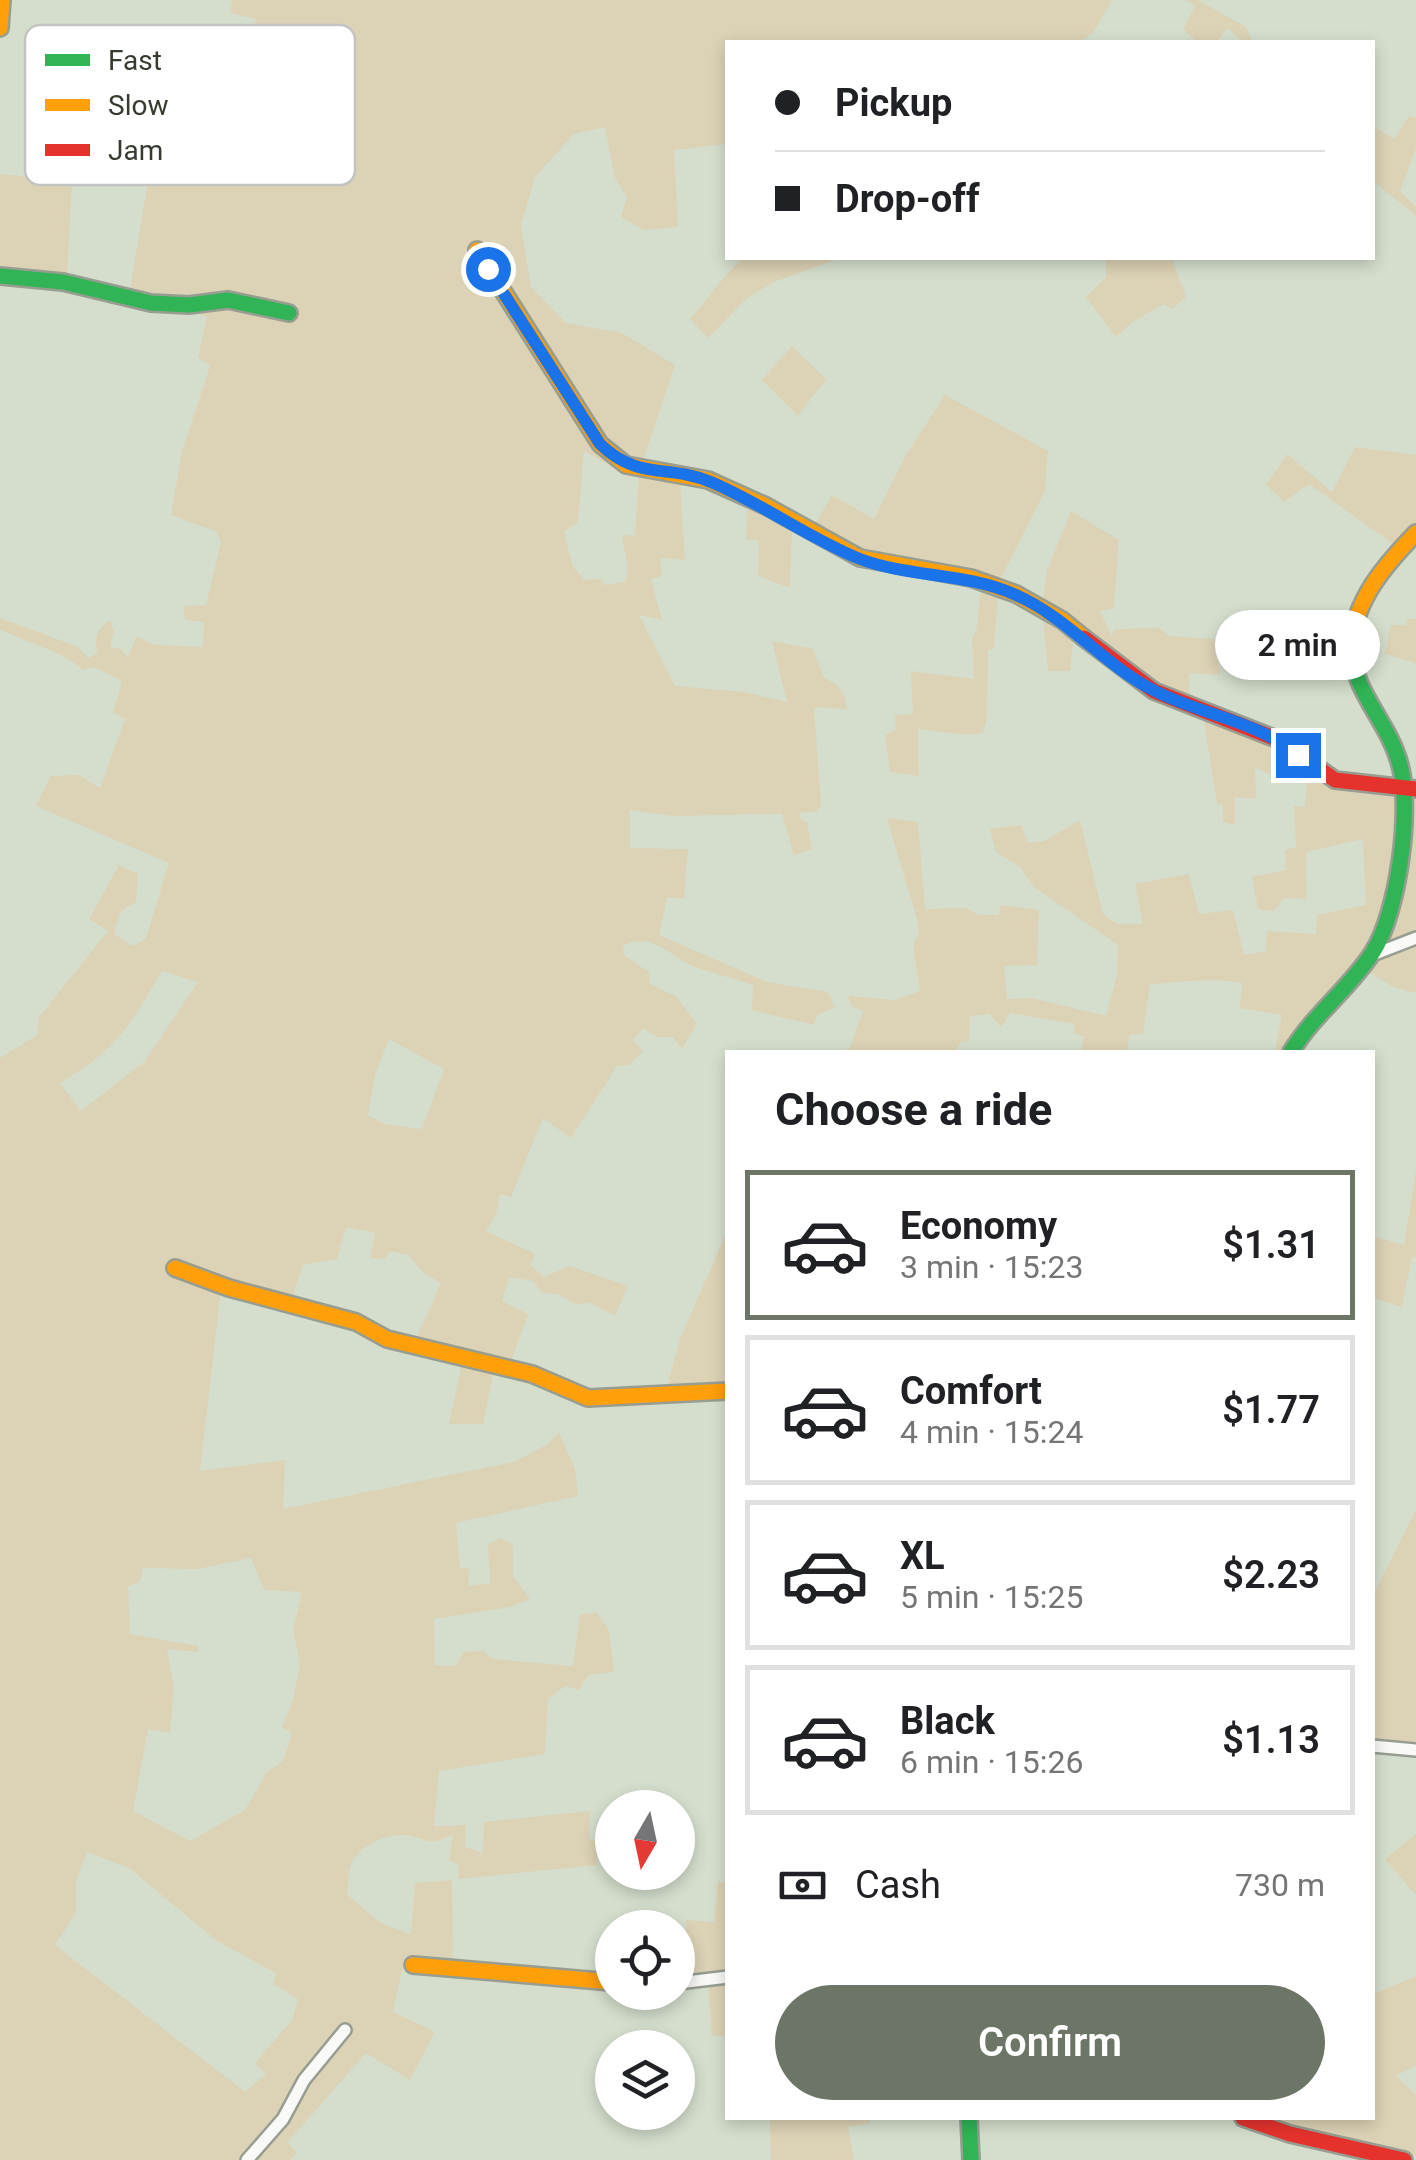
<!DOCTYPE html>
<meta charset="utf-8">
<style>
:root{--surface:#fff;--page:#f2f2f2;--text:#202124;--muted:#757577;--line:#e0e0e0;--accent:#6d7566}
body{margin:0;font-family:Roboto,sans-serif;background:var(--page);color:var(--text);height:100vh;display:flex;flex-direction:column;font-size:38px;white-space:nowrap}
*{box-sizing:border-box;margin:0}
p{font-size:32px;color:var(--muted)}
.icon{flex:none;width:55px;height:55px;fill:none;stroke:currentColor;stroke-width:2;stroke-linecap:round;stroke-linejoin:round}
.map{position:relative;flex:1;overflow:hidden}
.details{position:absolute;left:725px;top:1050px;width:650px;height:1070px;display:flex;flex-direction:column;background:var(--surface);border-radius:0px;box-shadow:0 5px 15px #0003}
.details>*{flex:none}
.top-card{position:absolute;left:725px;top:40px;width:650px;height:220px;border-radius:0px;box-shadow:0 5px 15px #0003;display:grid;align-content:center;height:220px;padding:0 50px;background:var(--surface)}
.needle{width:65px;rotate:189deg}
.tools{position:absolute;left:595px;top:1790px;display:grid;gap:20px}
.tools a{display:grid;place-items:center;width:100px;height:100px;border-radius:50%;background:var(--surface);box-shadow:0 5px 15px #0003;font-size:50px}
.end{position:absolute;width:45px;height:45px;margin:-22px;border:12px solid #1a73e8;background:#fff;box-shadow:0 0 0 5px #fff}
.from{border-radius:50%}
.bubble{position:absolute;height:70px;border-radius:35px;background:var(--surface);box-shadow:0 5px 15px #0003;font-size:32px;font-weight:600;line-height:70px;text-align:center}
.top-card b{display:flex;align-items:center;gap:35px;height:95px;font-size:38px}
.top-card b+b{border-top:2px solid var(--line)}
.top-card i{width:25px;height:25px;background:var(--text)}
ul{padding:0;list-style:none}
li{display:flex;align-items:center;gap:30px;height:150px;margin:0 20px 15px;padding:0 30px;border:5px solid var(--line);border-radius:0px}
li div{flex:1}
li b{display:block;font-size:38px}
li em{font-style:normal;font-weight:600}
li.current{border-color:var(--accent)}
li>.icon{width:90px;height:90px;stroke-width:1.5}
h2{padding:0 50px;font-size:45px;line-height:120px}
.pay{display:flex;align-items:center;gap:25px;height:110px;padding:0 50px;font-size:38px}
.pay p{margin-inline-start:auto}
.action{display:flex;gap:20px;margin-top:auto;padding:20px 50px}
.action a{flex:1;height:115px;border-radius:60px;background:var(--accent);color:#fff;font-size:40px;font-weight:600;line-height:115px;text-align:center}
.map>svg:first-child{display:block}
</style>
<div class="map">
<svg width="1416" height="2160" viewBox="0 0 1416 2160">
<rect width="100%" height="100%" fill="#d5decd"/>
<!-- green -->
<path fill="#dcd2b5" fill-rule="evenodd" d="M 232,0 L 1112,0 L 1093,33 L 1079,42 L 728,42 L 727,144 L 674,150 L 678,227 L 644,230 L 621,217 L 627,197 L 615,178 L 605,127 L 574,134 L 535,177 L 521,225 L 531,287 L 566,323 L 622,333 L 675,365 L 640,470 L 661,480 L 680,479 L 685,560 L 660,558 L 662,576 L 651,579 L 662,620 L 639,615 L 675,686 L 744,692 L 787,702 L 772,641 L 813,649 L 824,678 C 840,685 845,691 847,709 L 814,707 L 821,805 L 818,811 L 799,813 L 801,820 L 807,822 L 812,849 L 794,855 L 782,814 L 672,816 L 630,810 L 630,848 L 688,849 L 684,899 L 667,897 L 659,935 L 767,982 L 828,992 L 835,1008 L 818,1014 L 814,1025 L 752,1010 L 753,985 C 735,979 716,974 698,968 C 672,959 652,930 623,946 L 625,956 L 649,972 L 650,984 L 677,997 L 697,1024 L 682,1049 L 673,1037 L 657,1037 L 643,1028 L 633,1040 L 643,1051 L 629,1065 L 617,1066 L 571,1138 L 543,1118 L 511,1197 L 500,1194 L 496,1215 L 486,1231 L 535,1254 L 531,1265 L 544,1277 L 570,1266 L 628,1286 L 615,1316 L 590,1303 L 574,1304 L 560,1295 L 541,1292 L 533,1281 L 509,1277 L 502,1301 L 528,1314 L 512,1359 L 479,1356 L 416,1339 L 441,1283 L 422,1272 L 409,1255 L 389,1251 L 386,1259 L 370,1258 L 375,1233 L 346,1227 L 337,1259 L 303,1265 L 292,1298 L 218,1280 L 173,1264 L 171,1272 L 221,1290 L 200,1471 L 285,1460 L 283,1509 L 514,1462 L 548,1444 L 559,1432 L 575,1469 L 578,1496 L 456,1523 L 460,1568 L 469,1568 L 468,1586 L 490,1583 L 488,1544 L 501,1538 L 513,1545 L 513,1576 L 530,1599 L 510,1607 L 434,1619 L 435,1665 L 455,1666 L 464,1652 L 484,1651 L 492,1659 L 573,1666 L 580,1615 L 597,1612 L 609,1631 L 614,1672 L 588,1675 L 579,1690 L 565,1686 L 548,1699 L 545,1754 L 439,1771 L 434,1826 L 466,1825 L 465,1847 L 483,1853 L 484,1822 L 590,1811 L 589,1839 L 598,1840 L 597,1865 L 459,1879 L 458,1864 L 449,1860 L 453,1834 C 426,1850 425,1835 400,1835 C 384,1835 359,1847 352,1862 C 348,1870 349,1885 347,1894 L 380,1923 L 411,1934 L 415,1883 L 452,1880 L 453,1961 L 404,1961 L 393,2012 L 435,2032 L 410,2080 L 366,2053 L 288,2142 L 297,2153 L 290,2160 L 254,2160 L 285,2125 L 305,2084 L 332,2059 L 347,2030 L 343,2027 L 329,2050 L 297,2083 L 276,2122 L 239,2160 L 0,2160 L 0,1058 L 37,1035 L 39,1017 L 108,931 L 89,919 L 119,865 L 138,874 L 136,902 L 121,911 L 114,934 L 133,946 L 146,938 L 169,863 L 36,806 L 51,776 L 79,775 L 100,788 L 125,719 L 113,713 L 122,681 L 94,667 L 84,670 C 55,647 30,645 0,629 L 0,618 L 76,646 L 89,658 L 98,652 C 93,639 98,628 110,620 L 114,631 L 110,647 L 121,649 L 127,658 L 137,636 L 155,645 L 203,647 L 204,622 L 185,620 L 183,606 L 206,605 L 221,542 L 217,532 L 171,515 L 182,451 L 210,366 L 198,357 L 207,317 L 190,309 C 224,298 262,311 296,317 L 298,305 L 235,295 L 185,296 L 130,290 L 148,181 L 191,186 L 207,70 L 227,73 L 252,48 L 256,19 L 230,13 ZM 584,451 L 624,474 L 639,471 L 635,536 L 622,535 L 628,569 L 625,582 L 604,585 L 602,579 L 585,580 L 573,567 L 564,532 L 578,522 ZM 162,971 L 198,982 L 144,1062 L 81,1111 L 60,1083 C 117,1049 129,1027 162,971 ZM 389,1039 L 444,1069 L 422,1129 L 384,1124 L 368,1115 L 375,1075 ZM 251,1558 L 264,1590 L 302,1592 L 293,1630 L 300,1665 L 293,1700 L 282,1727 L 292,1733 L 283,1761 L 267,1772 L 245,1810 L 190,1841 L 133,1811 L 148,1729 L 170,1733 L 174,1688 L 167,1649 L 198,1652 L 198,1646 L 130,1634 L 128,1586 L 140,1582 L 143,1568 L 198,1569 ZM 87,1852 L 129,1868 L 217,1941 L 276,1973 L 273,1984 L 298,1999 L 292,2020 L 255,2063 L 266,2074 L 245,2092 L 55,1945 L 76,1913 L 76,1882 Z
M 1186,0 L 1198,0 L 1246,27 L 1252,42 L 1243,42 L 1227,28 L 1217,42 L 1197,42 L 1183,29 L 1195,6 Z
M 1409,116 L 1416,118 L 1416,148 L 1400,191 L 1416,207 L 1416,216 L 1373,181 L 1373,126 L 1394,139 Z
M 0,174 L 72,181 L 67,275 L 0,271 Z
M 744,258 L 841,258 L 774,282 L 747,298 L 708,338 L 690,319 C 709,299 723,274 744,258 Z
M 1106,258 L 1172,258 L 1186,297 L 1173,309 L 1163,304 L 1131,323 L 1116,337 L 1086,297 L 1106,277 Z
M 792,346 L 826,379 L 798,416 L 762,380 Z
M 945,395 L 1048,451 L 1045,491 L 999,582 L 858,552 L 813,528 L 832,495 L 874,519 L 906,455 Z
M 1355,447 L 1416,455 L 1416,527 L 1396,546 L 1309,484 L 1284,502 L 1266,485 L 1287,454 L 1332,492 Z
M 748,503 L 792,530 L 790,588 L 758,576 L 759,541 L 746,539 Z
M 1071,511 L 1119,540 L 1114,608 L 1100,611 L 1111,635 L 1116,629 L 1159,628 L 1169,636 L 1214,639 L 1220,675 L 1189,673 L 1189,699 L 1157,688 L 1043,601 L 1047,570 Z
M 981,590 L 998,595 L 994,648 L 988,651 L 987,719 L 983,733 L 968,735 L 918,729 L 919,776 L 890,772 L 885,735 L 896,730 L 895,715 L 913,714 L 911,671 L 974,679 L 972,637 L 976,632 Z
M 1043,618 L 1074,636 L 1070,671 L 1048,671 Z
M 1408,619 L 1416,619 L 1416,663 L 1385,654 L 1391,625 L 1406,625 Z
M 1203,715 L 1283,749 L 1272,775 L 1255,767 L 1256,799 L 1235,797 L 1235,825 L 1223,822 L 1223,805 L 1217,804 Z
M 1308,772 L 1335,784 L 1398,796 L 1389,889 L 1376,943 L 1286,1052 L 1275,1052 L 1282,1015 L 1240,1008 L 1242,983 C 1211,976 1183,983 1150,984 L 1143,1034 L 1129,1035 L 1127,1052 L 1081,1052 L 1084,1037 L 1074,1034 L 1075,1024 L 1010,1013 L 1001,1027 L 989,1014 L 970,1016 L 969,1041 L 959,1043 L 956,1052 L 841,1052 L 850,1048 L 863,1011 L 851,1006 L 848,996 L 894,1000 L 920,991 L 913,946 L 919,932 L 916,916 L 887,818 L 918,822 L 925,909 L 965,908 L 979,915 L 999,915 L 1000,905 L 1039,910 L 1037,965 L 1004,966 L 1007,999 L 1032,998 L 1106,1016 L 1117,975 L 1118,945 L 1034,887 L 1020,867 L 996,852 L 990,829 L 1021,825 L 1028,843 L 1044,841 L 1080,820 L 1103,914 L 1117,924 L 1143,924 L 1135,884 L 1189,874 L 1199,914 L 1233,910 L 1244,955 L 1266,951 L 1267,931 L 1316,934 L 1317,915 L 1366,905 L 1363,839 L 1306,852 L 1307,899 L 1284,898 L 1274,911 L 1258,909 L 1252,877 L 1286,870 L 1285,850 L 1296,847 L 1294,806 L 1305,807 Z
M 1409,793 L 1416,793 L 1416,930 L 1406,939 L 1386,945 Z
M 1416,942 L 1416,993 L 1393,987 L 1369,972 L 1381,959 Z
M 1416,1170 L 1416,1257 L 1412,1257 L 1402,1307 L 1373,1298 L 1373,1236 L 1404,1245 Z
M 727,1231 L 727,1388 L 667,1387 L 680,1339 Z
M 462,1363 L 494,1369 L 483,1424 L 449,1424 Z
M 1416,1510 L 1416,1747 L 1373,1742 L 1373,1596 Z
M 1416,1834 L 1416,1895 L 1385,1859 Z
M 718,1881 L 727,1883 L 727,1973 L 684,1977 L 686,1920 L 714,1922 Z
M 1416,1976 L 1416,2065 L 1396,2076 L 1416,2095 L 1416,2156 L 1268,2118 L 1372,2118 L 1373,1994 Z
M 727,1983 L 727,2036 L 712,2036 L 708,1984 Z
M 770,2118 L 869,2118 L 870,2123 L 848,2127 L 854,2160 L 771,2160 Z"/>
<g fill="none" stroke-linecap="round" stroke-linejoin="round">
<defs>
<path id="street" d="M 1375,954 L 1416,938
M 1372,1746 L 1416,1750
M 678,1983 L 728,1977
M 247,2160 L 283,2119 L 304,2080 L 345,2030"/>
<path id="fast" d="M 0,276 L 63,282 L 151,303 L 189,305 L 228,300 L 289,313
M 1291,1052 C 1314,1014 1350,988 1373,952 C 1398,913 1412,810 1400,765 C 1389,722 1353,693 1351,647
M 969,2118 L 971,2160"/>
<path id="slow" d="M 0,28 L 2,0
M 477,250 L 600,444 L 626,465 L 708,480 L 766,506 L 860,558 L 971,578 L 1016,594 L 1062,620 L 1084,638
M 1351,647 C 1354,600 1385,565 1416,533
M 175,1268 L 229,1288 L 356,1322 L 387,1339 L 532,1374 L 588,1398 L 728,1391
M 413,1965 L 612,1982"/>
<path id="jam" d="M 1084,638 L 1154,691 L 1279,740 L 1335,780 L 1416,789
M 1243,2118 L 1290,2134 L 1404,2160"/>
</defs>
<!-- street casing -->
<use href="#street" stroke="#979e91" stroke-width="16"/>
<!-- fast casing -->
<use href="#fast" stroke="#979e91" stroke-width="20"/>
<!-- slow casing -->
<use href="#slow" stroke="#979e91" stroke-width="20"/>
<!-- jam casing -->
<use href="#jam" stroke="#979e91" stroke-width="20"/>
<!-- street -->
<use href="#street" stroke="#f9faf8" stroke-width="11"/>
<!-- fast -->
<use href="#fast" stroke="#30b455" stroke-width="15"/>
<!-- slow -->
<use href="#slow" stroke="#ff9f0a" stroke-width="15"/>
<!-- jam -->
<use href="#jam" stroke="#e5322d" stroke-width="15"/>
</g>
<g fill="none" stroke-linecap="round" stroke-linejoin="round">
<!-- route -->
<path stroke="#1a73e8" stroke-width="12" d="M 488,269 L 600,444 C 638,481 669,464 711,482 C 763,504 808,538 860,559 C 911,578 965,572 1016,595 C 1068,618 1103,664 1153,690 C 1201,715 1255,720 1298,755"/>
</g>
<!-- legend -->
<rect x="25" y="25" width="330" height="160" rx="15" fill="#fff" stroke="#c2c4c1" stroke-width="2.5"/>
<rect x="45" y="54" width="45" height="12" fill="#30b455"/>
<rect x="45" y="99" width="45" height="12" fill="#ff9f0a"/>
<rect x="45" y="144" width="45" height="12" fill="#e5322d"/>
<g font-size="28" fill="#353c2f">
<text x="108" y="70">Fast</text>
<text x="108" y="115">Slow</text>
<text x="108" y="160">Jam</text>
</g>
</svg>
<div class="tools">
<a><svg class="needle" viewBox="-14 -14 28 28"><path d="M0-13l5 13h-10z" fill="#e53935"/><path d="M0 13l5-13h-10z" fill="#757577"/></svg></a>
<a><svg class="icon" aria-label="locate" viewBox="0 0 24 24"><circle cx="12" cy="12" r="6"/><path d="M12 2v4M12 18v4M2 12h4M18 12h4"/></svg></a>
<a><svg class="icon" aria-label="layers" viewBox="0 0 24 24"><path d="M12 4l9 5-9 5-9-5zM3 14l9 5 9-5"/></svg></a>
</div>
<i class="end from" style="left:488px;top:269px"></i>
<i class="end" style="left:1298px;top:755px"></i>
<div class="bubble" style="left:1215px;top:610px;width:165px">2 min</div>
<div class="top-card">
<b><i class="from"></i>Pickup</b>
<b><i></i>Drop-off</b>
</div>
<section class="details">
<h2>Choose a ride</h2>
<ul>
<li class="current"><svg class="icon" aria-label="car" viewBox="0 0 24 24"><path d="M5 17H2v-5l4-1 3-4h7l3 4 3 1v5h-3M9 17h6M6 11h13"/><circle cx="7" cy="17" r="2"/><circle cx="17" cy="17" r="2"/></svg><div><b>Economy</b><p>3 min · 15:23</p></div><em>$1.31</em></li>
<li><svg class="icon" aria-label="car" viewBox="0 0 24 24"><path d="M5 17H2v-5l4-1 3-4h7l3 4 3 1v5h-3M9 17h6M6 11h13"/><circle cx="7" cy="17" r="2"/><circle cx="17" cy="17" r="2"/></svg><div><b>Comfort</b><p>4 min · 15:24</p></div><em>$1.77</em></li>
<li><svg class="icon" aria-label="car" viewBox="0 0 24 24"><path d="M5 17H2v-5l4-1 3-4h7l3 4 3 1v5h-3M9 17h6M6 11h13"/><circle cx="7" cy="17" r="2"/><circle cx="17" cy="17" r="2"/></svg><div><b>XL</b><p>5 min · 15:25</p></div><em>$2.23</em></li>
<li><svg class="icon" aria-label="car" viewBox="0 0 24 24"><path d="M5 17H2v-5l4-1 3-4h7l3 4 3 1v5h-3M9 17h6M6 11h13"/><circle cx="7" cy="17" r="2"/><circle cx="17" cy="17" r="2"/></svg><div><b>Black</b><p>6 min · 15:26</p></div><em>$1.13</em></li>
</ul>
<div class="pay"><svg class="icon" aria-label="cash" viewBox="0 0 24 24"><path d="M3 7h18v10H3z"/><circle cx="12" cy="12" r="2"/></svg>Cash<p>730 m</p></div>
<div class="action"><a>Confirm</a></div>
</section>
</div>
